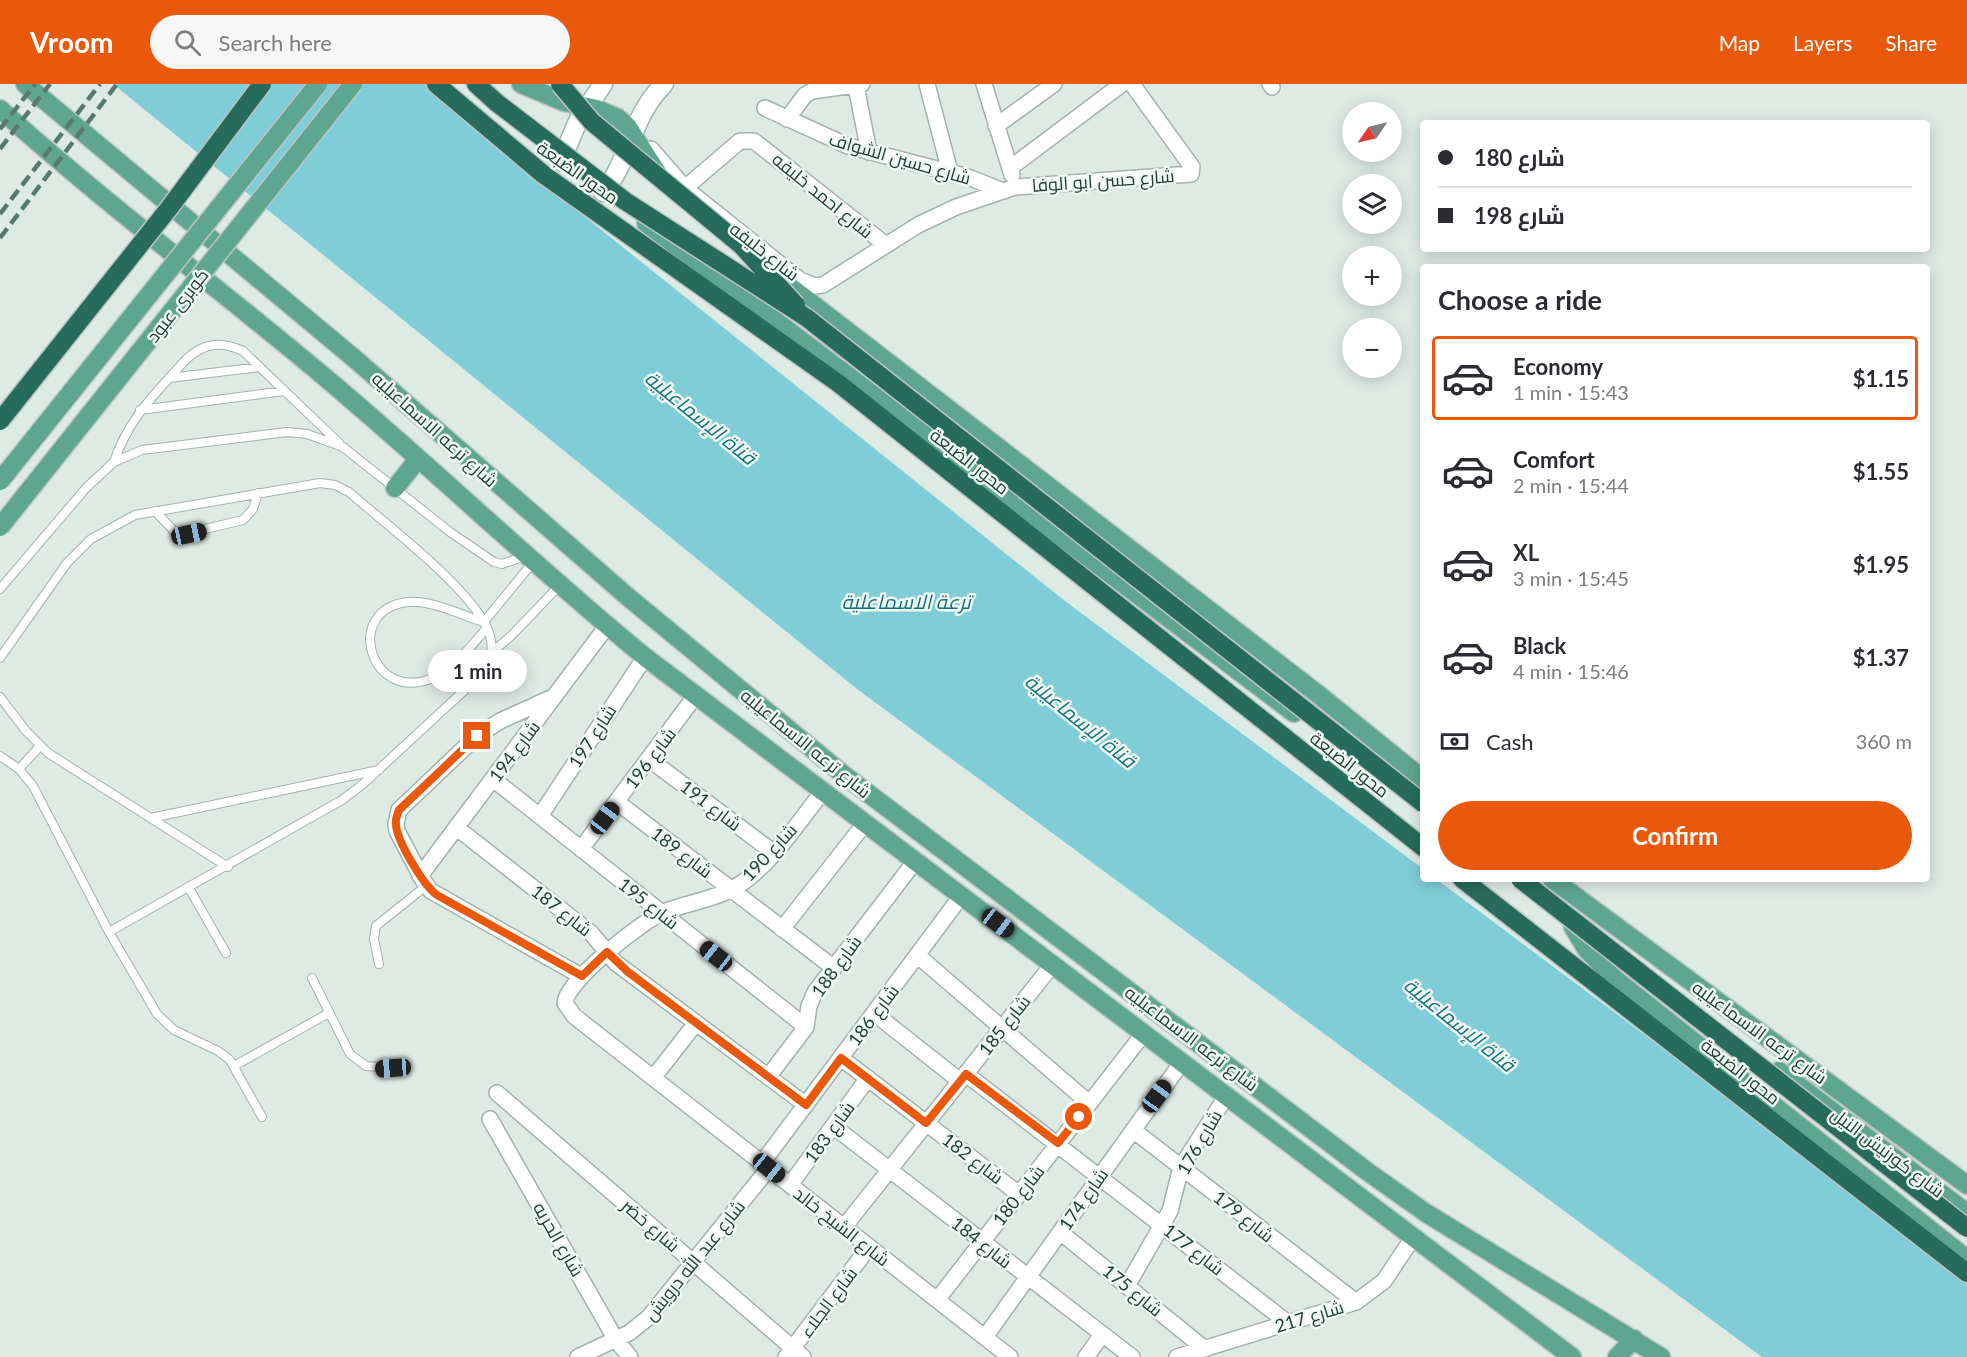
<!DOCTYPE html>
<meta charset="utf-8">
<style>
:root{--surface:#fff;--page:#f7f7f7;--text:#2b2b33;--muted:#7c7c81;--line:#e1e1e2;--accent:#ea580c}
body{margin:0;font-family:Lato,Cairo,sans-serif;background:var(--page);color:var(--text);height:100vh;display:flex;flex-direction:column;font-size:22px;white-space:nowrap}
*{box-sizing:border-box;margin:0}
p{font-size:20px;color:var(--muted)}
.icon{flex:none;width:33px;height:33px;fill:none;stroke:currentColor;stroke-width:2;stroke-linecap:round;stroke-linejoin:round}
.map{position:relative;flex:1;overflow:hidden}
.panel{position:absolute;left:1420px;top:180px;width:510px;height:618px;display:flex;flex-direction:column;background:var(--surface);border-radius:6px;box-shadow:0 3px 15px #0003}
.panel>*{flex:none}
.hud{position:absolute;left:1420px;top:36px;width:510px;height:132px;border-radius:6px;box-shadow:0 3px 15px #0003;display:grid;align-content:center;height:132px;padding:0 18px;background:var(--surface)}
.needle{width:39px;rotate:236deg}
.tools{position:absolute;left:1342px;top:18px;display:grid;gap:12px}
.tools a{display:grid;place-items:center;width:60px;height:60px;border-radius:50%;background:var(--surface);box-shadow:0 3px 15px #0003;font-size:30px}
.end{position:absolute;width:27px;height:27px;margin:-14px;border:8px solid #ea580c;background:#fff;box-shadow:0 0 0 3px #fff}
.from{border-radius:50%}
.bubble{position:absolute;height:42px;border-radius:21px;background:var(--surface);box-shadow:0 3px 15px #0003;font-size:20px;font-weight:700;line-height:42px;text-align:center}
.car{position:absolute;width:18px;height:36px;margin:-18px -9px;border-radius:8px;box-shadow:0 0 4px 2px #0007;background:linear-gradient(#222 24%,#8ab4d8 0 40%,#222 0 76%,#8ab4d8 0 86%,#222 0)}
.hud b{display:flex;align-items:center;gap:21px;height:57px;font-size:22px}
.hud b+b{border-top:2px solid var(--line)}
.hud i{width:15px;height:15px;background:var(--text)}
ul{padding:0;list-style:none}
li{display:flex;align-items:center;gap:18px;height:84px;margin:0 12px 9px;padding:0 6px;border:3px solid transparent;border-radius:6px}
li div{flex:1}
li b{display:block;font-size:22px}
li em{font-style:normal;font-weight:700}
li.selected{border-color:var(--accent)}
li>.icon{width:54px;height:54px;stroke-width:1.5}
h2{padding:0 18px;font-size:27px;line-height:72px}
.pay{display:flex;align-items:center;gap:15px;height:66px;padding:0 18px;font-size:22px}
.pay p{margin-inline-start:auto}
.button{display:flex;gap:12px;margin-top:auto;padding:12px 18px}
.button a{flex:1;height:69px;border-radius:36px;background:var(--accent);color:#fff;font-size:24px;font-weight:700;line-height:69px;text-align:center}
header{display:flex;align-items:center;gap:36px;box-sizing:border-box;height:84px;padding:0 30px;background:var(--accent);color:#fff}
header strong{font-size:28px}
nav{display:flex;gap:33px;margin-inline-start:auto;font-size:21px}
.search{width:420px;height:54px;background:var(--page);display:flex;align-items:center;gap:15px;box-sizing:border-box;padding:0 21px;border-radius:33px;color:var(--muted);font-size:22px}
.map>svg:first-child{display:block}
</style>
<header>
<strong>Vroom</strong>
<div class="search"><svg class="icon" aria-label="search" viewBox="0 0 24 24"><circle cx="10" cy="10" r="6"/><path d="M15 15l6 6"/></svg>Search here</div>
<nav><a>Map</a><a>Layers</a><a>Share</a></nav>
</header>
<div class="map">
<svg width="1967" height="1273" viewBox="0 0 1967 1273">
<rect width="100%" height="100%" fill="#deebe5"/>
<!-- water -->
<path fill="#7fced7" d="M 113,0 L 430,0 L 509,72 L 1065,517 L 1423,785 L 1424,795 L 1436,795 L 1967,1192 L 1967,1273 L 1762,1273 L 857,605 Z"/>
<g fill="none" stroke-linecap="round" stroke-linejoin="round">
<defs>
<path id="lane" d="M 169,294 L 260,283
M 140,326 L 284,307
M 114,378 C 126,342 146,319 172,291 C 181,281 190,269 203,264 C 216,258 230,261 243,267 L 339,359
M 155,427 L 175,448 L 184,450 L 243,436 L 253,425 L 258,409
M 0,505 L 86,404 L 114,378 L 142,366 L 287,348 L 307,350 L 343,363 L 450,448 L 494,478 L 502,480 L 525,472
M 487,544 C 472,560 457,582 437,592 C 371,625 341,525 408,518 C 432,516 461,531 484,538 L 533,478
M 491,569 L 511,552 L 559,502
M 0,574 L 67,479 L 91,455 L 135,431 L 320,399 L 335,401 L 349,408 C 384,439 479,510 490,552 C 494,566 490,580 481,591 L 363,700 L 342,716 L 109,848
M 0,613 L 26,647 L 48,669 L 228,783
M 0,672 L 19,685 L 33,702 L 109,848 L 157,930 L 174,946 L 218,967 L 230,976 L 262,1033
M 19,685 L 40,662
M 151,734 L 379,686
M 189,804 L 226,869
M 379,880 L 374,855 L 376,842 L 426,802
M 312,894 L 350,970 L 366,982 L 393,984
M 234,982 L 329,929"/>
<path id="street" d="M 927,0 L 950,88
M 984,0 L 1012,91
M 1270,0 L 1272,3
M 856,2 L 869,68
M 765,24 L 848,62 L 968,93 L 1003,107
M 787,35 L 805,11 L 812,7 L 862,0
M 996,42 L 1054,0
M 651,65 L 685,104 L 800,196 L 815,202 L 823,201 L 918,141 L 956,123 L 1015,103 L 1191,90 L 1192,83 L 1132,0
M 1010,84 L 1122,0
M 685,104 L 740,57 L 754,57 L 886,161
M 553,613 L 500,637 L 477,652 L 399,726 L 396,740 L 397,747 L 423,796 L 431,807 L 581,892
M 649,675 L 773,768
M 493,695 L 806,943
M 824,706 C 799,737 774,777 742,799 C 719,815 689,818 664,828 C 642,837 566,897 565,919 L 574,932 L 1010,1273
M 617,718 L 834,884
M 540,732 L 645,573
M 457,744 L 591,849 L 616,879 L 628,888 L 806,1021
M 581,765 L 696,611
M 420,792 L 607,542
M 782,845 L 866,738
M 917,871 L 1089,1019
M 874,929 L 960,997
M 841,974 L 1019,1110
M 966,990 L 1288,1239
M 768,993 L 806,943 L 809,922 L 815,908 L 916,776
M 653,994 L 696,939
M 497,1009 L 803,1273
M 490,1035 L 616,1256 L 630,1273
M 833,1042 L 1132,1273
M 1133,1046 L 1356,1218
M 762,1079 L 962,811
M 790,1101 L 868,994
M 844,1143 L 1053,880
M 1060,1148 L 1205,1265
M 1127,1202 L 1170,1127 L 1181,1083 L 1227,1011
M 937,1216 L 1144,949
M 985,1253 L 1182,978
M 578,1273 L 629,1249 L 649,1233 L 769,1084
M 786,1273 L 869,1163
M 1086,1273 L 1102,1251
M 1177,1273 L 1356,1218 L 1384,1197 L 1414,1152"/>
<path id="secondary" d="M 561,77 L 578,37 L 603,0
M 603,108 C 632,74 629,35 664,0"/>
<path id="primary" d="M 25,0 L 355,275 L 628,513 L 844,691 L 1368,1088 L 1426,1129 L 1661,1273
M 521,0 L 564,18 L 597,25 L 618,34 L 627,42 L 658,90
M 0,25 C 103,118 215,201 321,290 C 431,382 534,482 645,573 L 1572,1273
M 646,139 L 1294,629
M 776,192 L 1319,611 L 1424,696
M 395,404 L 418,375
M 1552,795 L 1967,1101
M 1573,843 L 1587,866 L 1615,895 L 1967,1175
M 1779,987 L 1967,1129
M 1617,1273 L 1634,1255"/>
<path id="highway" d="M 436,0 L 544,91 L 838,299 L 1424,764
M 476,0 L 497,19
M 1462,795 L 1967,1189"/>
</defs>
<!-- lane casing -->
<use href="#lane" stroke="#a1b3ac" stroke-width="10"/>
<!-- street casing -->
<use href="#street" stroke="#a1b3ac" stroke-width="18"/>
<!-- secondary casing -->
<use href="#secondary" stroke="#9cb8ad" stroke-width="21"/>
<!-- primary casing -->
<use href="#primary" stroke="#bcc5c2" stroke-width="21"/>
<!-- highway casing -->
<use href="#highway" stroke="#bcc5c2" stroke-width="21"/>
<!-- lane -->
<use href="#lane" stroke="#fff" stroke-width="8"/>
<!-- street -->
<use href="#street" stroke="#fff" stroke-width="15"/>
<!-- secondary -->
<use href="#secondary" stroke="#fff" stroke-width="18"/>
<!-- primary -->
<use href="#primary" stroke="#5ea690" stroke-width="18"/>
<!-- highway -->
<use href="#highway" stroke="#276c5a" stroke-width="18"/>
<!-- rail -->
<path stroke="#58796e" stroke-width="4.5" stroke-dasharray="12 6" stroke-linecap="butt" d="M 0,45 L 35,0
M 0,65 L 50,0
M 0,130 L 100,0
M 0,154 L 117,0"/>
<defs>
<path id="primary-bridge" d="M 0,397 L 318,0
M 0,443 L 353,0"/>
<path id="highway-bridge" d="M 560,0 L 592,38 L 741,161 L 796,221
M 497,19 L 625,117 L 807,234 L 1424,720
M 0,337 L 170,123 L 262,0
M 1520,795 L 1967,1144"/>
</defs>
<!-- primary-bridge casing -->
<use href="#primary-bridge" stroke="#bcc5c2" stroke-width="21" stroke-linecap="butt"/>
<!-- highway-bridge casing -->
<use href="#highway-bridge" stroke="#bcc5c2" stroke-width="21" stroke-linecap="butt"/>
<!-- primary-bridge -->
<use href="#primary-bridge" stroke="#5ea690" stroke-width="18"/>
<!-- highway-bridge -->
<use href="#highway-bridge" stroke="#276c5a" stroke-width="18"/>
</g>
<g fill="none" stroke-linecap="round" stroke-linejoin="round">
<!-- route -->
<path stroke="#ea580c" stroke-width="8" d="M 477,652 L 399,726 C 397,731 395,736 396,740 C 396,756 424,802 437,811 L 582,892 L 607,868 L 628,888 L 806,1021 L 841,974 L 926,1039 L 966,990 L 1058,1059 L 1079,1033"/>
</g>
<g text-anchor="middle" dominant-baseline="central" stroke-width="5" stroke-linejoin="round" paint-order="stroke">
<!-- street labels -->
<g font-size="18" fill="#1e3d33" stroke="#eff8f3">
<text transform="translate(900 74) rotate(16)">شارع حسين الشواف</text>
<text transform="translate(578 88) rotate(35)">محور الضبعة</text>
<text transform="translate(1103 96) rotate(-4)">شارع حسن ابو الوفا</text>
<text transform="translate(823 111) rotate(39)">شارع احمد خليفه</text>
<text transform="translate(765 167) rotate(38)">شارع خليفه</text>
<text transform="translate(177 221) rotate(-52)">كوبرى عبود</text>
<text transform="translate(435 345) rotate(42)">شارع ترعه الاسماعيليه</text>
<text transform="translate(970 377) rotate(38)">محور الضبعة</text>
<text transform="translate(592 652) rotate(-57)">شارع 197</text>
<text transform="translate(806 659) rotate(39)">شارع ترعه الاسماعيليه</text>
<text transform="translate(514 667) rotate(-53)">شارع 194</text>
<text transform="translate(650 674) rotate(-53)">شارع 196</text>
<text transform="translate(1350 680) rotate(38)">محور الضبعة</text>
<text transform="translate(711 721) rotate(37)">شارع 191</text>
<text transform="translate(682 768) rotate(37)">شارع 189</text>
<text transform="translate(769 768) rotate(-47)">شارع 190</text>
<text transform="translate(649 819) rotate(38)">شارع 195</text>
<text transform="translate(562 826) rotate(38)">شارع 187</text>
<text transform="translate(836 882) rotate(-54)">شارع 188</text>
<text transform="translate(873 931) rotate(-53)">شارع 186</text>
<text transform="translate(1004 941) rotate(-52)">شارع 185</text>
<text transform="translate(1760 948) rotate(36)">شارع ترعه الاسماعيليه</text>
<text transform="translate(1192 954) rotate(37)">شارع ترعه الاسماعيليه</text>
<text transform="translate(1741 987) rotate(38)">محور الضبعة</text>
<text transform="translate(829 1048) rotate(-54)">شارع 183</text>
<text transform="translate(1199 1058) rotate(-60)">شارع 176</text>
<text transform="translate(1888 1068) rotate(37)">شارع كورنيش النيل</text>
<text transform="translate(973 1074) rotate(37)">شارع 182</text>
<text transform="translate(1018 1111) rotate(-52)">شارع 180</text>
<text transform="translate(1083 1115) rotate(-55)">شارع 174</text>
<text transform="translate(1244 1132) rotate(38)">شارع 179</text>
<text transform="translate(651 1141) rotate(41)">شارع خضر</text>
<text transform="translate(842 1142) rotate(38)">شارع الشيخ خالد</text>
<text transform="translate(559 1155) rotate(60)">شارع الحريه</text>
<text transform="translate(982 1158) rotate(38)">شارع 184</text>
<text transform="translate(1194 1165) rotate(38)">شارع 177</text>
<text transform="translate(694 1176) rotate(-51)">شارع عبد الله درويش</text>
<text transform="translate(1133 1206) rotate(39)">شارع 175</text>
<text transform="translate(828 1218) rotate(-53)">شارع الجلاء</text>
<text transform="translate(1309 1232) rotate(-17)">شارع 217</text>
</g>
<!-- water labels -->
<g font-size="20" font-style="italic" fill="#12717e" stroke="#eff8f3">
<text transform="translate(701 333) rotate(39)">قناة الإسماعيلية</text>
<text x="906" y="517">ترعة الاسماعلية</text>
<text transform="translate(1081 636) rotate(39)">قناة الإسماعيلية</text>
<text transform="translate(1460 940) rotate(39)">قناة الإسماعيلية</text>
</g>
</g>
</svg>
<div class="tools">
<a><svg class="needle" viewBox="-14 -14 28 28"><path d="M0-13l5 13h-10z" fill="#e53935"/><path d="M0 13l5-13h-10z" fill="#7c7c81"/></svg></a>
<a><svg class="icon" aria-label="layers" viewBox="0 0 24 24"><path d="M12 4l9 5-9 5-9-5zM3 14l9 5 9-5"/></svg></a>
<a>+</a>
<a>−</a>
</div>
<i class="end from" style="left:1079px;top:1033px"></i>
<i class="end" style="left:477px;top:652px"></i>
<div class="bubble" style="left:428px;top:566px;width:99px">1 min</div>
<i class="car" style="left:189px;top:450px;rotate:78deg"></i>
<i class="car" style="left:605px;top:734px;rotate:37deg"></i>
<i class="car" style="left:998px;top:839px;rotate:127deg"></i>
<i class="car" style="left:716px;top:872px;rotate:308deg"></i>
<i class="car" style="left:393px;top:984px;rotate:266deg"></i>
<i class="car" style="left:1157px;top:1012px;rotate:36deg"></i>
<i class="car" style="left:769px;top:1084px;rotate:129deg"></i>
<div class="hud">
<b><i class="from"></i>شارع 180</b>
<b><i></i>شارع 198</b>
</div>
<section class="panel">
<h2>Choose a ride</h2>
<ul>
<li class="selected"><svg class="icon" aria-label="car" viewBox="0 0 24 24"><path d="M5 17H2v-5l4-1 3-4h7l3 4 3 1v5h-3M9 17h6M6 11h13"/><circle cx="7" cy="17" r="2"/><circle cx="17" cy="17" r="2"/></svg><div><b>Economy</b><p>1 min · 15:43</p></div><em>$1.15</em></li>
<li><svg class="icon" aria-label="car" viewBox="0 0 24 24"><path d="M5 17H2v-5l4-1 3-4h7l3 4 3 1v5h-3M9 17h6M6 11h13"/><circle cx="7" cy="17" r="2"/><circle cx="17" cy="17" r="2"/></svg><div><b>Comfort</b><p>2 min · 15:44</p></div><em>$1.55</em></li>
<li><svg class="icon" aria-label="car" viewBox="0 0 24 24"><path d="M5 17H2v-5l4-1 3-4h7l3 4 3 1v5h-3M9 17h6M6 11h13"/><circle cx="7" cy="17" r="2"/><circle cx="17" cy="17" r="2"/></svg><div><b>XL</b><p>3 min · 15:45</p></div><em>$1.95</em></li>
<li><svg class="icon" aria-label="car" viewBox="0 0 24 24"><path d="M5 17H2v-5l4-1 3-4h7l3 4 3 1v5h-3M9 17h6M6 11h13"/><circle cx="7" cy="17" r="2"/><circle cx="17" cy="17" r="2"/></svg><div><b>Black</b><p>4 min · 15:46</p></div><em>$1.37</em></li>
</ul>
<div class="pay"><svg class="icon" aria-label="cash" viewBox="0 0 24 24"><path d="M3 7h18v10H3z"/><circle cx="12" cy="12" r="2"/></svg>Cash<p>360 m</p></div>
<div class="button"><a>Confirm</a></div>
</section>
</div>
